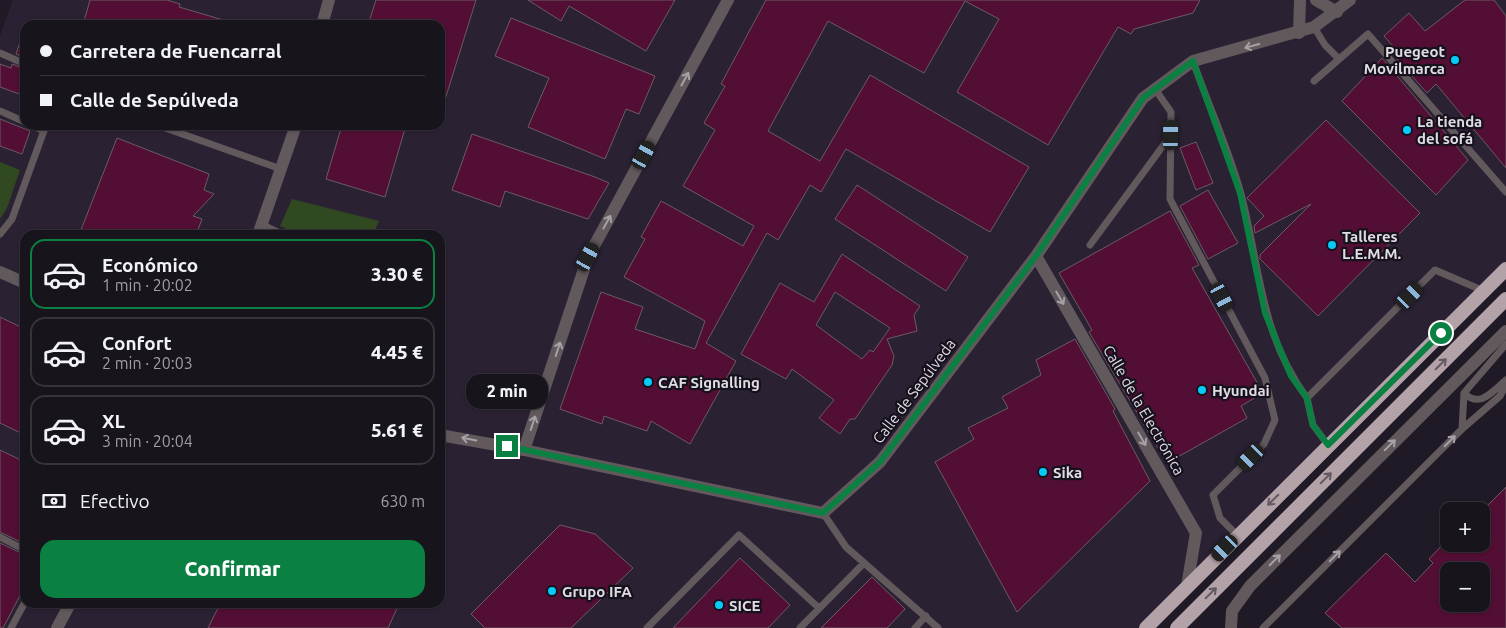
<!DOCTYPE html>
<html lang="es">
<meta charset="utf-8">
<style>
:root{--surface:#18141c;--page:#211d25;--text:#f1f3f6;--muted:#9f9ea3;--line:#36333b;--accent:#0b8043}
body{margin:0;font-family:Ubuntu,sans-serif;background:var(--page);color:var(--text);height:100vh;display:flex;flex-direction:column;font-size:19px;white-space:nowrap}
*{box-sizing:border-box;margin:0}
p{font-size:16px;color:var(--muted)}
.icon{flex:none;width:28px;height:28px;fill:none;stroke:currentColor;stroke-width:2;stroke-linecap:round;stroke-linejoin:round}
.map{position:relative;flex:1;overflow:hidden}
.side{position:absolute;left:20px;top:230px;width:425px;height:378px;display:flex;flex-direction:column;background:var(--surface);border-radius:15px;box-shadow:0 1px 4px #0004,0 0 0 1px var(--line)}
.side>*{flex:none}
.banner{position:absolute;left:20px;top:20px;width:425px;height:110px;border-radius:15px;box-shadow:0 1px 4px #0004,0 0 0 1px var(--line);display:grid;align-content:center;height:110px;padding:0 20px;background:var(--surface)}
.buttons{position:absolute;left:1440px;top:502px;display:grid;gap:10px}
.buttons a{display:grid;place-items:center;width:50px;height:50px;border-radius:10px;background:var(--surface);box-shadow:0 1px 4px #0004,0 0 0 1px var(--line);font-size:25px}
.end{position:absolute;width:22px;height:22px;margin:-11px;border:6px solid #0b8043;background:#fff;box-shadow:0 0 0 2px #fff}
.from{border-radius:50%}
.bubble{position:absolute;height:35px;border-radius:15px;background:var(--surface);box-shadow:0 1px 4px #0004,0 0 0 1px var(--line);font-size:16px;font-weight:800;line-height:35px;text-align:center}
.car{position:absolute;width:15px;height:30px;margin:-15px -8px;border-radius:6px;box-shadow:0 0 4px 1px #0007;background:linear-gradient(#222 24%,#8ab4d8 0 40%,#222 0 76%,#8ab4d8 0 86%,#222 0)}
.banner b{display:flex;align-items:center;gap:18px;height:48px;font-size:19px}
.banner b+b{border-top:1px solid var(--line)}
.banner i{width:12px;height:12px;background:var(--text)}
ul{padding:9px 0 0;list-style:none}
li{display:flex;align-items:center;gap:15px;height:70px;margin:0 10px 8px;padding:0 10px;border:2px solid var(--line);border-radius:15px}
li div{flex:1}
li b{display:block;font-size:19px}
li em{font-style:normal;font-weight:800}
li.selected{border-color:var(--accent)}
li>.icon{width:45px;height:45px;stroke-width:1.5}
.pay{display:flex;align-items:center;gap:12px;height:55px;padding:0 20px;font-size:19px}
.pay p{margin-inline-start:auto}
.button{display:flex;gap:10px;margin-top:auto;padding:10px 20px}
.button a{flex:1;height:58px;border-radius:15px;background:var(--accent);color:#fff;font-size:20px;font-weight:800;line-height:58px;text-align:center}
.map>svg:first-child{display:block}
</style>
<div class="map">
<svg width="1506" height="628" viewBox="0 0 1506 628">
<rect width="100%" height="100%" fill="#201a26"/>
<!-- built -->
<path fill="#2a2233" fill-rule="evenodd" d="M 13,0 L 1506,0 L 1506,269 L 1149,628 L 0,628 L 0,36 ZM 25,25 L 440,25 L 440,125 L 25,125 ZM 25,235 L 440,235 L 440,602 L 25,602 Z"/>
<!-- green -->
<path fill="#314920" d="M 0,162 L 20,170 L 7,208 L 0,219 Z
M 292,199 L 379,221 L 373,235 L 301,235 L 280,226 Z"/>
<!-- building -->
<path fill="#520e34" stroke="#6b5b62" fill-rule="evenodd" d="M 90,0 L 167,0 L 180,4 L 179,7 L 230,22 L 229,25 L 83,25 Z
M 376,0 L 476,0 L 443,106 L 440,106 L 440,25 L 368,25 Z
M 528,0 L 675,0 L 646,51 L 569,6 L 561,21 Z
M 766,0 L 1200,0 L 1193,13 L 1134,29 L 1131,34 L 1118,27 L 1048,145 L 957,92 L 999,19 L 965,1 L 924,73 L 828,21 L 768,131 L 820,161 L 870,75 L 1029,167 L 990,232 L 846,149 L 821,192 L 810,185 L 778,240 L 767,233 L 706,343 L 736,361 L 690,444 L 651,421 L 647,431 L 604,416 L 602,424 L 560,409 L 601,292 L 643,307 L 635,329 L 695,349 L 705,321 L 624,277 L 645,239 L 641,237 L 661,201 L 743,246 L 754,226 L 683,186 L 715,130 L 704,123 L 725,86 L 721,84 Z
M 1465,0 L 1494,0 L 1506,16 L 1506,168 L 1436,84 L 1427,93 L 1389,50 L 1393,46 L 1384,36 L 1409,13 L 1425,31 Z
M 511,18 L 655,76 L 639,114 L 626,109 L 605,159 L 528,127 L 549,78 L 495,56 Z
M 23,33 L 25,33 L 25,58 L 16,54 Z
M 1382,58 L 1468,160 L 1436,195 L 1342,101 Z
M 0,64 L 11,68 L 12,64 L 25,69 L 25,96 L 0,87 Z
M 0,119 L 30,131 L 22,154 L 0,146 Z
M 1326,120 L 1420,213 L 1318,316 L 1260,259 L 1260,255 L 1311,204 L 1255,233 L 1254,226 L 1264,216 L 1247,198 Z
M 342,125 L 406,125 L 385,197 L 326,179 Z
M 472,134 L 595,177 L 609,183 L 588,219 L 505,191 L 500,207 L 452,190 Z
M 117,138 L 209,174 L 204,190 L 214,194 L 193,216 L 202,219 L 196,235 L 79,235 Z
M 1196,142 L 1213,183 L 1196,190 L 1180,148 Z
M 857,185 L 968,257 L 946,291 L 835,219 Z
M 1208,190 L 1238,243 L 1208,259 L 1180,206 Z
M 1170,211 L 1199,265 L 1192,268 L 1263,393 L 1241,406 L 1247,418 L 1167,463 L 1089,332 L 1092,330 L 1059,273 Z
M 842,254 L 920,306 L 914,315 L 917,331 L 887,339 L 894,356 L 892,365 L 855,419 L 850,419 L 840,434 L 819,418 L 834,400 L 792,369 L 786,379 L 741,354 L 780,283 L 814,302 ZM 835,292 L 890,328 L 873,352 L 870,350 L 862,359 L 816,325 Z
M 0,317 L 25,329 L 25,435 L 0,423 Z
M 1075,339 L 1115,409 L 1113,411 L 1150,481 L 1017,612 L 935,462 L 974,439 L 968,428 L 1008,408 L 1002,397 L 1041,375 L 1036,360 Z
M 0,450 L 25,462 L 25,544 L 0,532 Z
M 1506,487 L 1506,628 L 1342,628 L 1325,613 L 1386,553 L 1415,582 L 1433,563 L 1429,559 L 1447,540 L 1449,544 L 1481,544 L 1481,512 ZM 1449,571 L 1481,571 L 1481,604 L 1449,604 Z
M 560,525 L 595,534 L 633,568 L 571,628 L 485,628 L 471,614 Z
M 0,543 L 25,555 L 25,586 L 3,628 L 0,628 Z
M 740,558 L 790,605 L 768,628 L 673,628 Z
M 872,577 L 905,609 L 887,628 L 821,628 Z
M 221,602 L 400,602 L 388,628 L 208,628 Z"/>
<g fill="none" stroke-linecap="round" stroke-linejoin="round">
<!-- service -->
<path stroke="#61595c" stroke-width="7" d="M 1314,27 L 1325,45 L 1339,59
M 0,53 L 25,64
M 1193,61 C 1208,105 1229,149 1241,194 C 1260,266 1260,335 1307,398
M 1314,81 L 1368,34 L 1506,192
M 1155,89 L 1171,112 L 1170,199 L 1265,378 L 1275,420 L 1264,444 L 1213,495 L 1220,518 L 1238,536
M 0,111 L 25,122
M 31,125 L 44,131
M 157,125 L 281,169
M 0,234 L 12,219 L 46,125
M 1090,245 L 1171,135
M 1464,393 C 1480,409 1493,391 1506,380
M 1462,429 L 1464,393 L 1506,344
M 1328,445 L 1313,425 L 1307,398 L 1435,270 L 1484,291
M 823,513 L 846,547 L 938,628
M 0,537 L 25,550
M 11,628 L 25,602
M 647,628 L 739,535 L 819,608
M 800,628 L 864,563
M 915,628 L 926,616
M 1263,628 L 1462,429 L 1500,396 L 1506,385"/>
<!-- minor -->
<path stroke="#61595c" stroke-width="12" d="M 1316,0 L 1337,12
M 322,25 L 329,0
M 1299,33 L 1300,0
M 261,227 L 278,235
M 258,235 L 296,125
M 1036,256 L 1196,533 L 1187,586
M 0,272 L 25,283
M 440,435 L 524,450 L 823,513 L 880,462 L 1036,256 L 1143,98 L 1193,61 L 1314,27 L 1350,0
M 524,450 L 588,257 L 728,0
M 57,628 L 71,602
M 1231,628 L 1232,611 L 1250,586 L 1506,331"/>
<!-- trunk -->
<path stroke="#b4a2a9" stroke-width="14" d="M 1146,628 L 1506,269
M 1177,628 L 1506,299"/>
</g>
<!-- one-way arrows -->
<defs><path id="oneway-shaft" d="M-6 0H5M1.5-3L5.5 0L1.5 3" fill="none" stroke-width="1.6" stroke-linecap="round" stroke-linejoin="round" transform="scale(1.25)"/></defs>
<g stroke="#a7a1a7">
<use href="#oneway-shaft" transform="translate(1252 46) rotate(165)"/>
<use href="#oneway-shaft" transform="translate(685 79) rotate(-61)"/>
<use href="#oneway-shaft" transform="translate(607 222) rotate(-61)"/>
<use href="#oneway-shaft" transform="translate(1060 298) rotate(60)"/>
<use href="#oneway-shaft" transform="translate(558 349) rotate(-72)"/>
<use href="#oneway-shaft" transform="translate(533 423) rotate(-72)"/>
<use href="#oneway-shaft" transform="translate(469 439) rotate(-169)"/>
<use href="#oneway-shaft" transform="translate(1142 439) rotate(60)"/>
<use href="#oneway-shaft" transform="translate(1450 441) rotate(-45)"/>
<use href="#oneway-shaft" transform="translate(1390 445) rotate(-45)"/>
<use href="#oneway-shaft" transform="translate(1335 556) rotate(-45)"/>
<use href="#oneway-shaft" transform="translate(1275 560) rotate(-45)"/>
</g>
<g stroke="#655a62">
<use href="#oneway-shaft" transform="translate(1441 364) rotate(-45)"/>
<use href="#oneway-shaft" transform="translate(1326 478) rotate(-45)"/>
<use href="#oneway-shaft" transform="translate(1273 500) rotate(135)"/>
<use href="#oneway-shaft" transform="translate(1211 593) rotate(-45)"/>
</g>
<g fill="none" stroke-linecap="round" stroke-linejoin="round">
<!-- route -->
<path stroke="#0b8043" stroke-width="6" d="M 507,446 L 823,513 L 880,462 L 1036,256 L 1143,98 L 1193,61 L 1240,193 L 1265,313 L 1291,376 L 1307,398 L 1313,425 L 1328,445 L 1441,333"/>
</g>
<!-- markers -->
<g fill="#06cbf9" stroke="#16111c" stroke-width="2">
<circle cx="1455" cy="60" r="5"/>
<circle cx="1407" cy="130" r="5"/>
<circle cx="1332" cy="245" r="5"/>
<circle cx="648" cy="382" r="5"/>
<circle cx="1202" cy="390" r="5"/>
<circle cx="1043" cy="472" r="5"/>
<circle cx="552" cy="591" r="5"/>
<circle cx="719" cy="605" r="5"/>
</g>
<g text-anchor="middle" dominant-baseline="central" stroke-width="4.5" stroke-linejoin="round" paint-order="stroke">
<!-- poi labels -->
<g font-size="15" font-weight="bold" fill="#e0dce4" stroke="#16111c" text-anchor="start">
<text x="1445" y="51" text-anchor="end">Puegeot<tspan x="1445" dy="17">Movilmarca</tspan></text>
<text x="1417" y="121">La tienda<tspan x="1417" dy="17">del sofá</tspan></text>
<text x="1342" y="236">Talleres<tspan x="1342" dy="17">L.E.M.M.</tspan></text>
<text x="658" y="382">CAF Signalling</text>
<text x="1212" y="390">Hyundai</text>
<text x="1053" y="472">Sika</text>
<text x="562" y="591">Grupo IFA</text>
<text x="729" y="605">SICE</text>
</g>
<!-- street labels -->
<g font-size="15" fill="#e0dce4" stroke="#16111c">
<text transform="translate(914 391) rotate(-53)">Calle de Sepúlveda</text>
<text transform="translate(1144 410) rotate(60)">Calle de la Electrónica</text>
</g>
</g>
</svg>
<div class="buttons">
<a>+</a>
<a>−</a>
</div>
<i class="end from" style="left:1441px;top:333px"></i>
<i class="end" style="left:507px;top:446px"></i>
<div class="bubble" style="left:466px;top:374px;width:82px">2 min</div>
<i class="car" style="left:1171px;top:135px;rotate:1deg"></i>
<i class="car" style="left:644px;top:155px;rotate:29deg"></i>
<i class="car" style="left:588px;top:257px;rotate:29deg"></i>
<i class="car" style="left:1410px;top:296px;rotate:45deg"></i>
<i class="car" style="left:1222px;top:297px;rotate:152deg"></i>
<i class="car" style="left:1251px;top:457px;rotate:225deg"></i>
<i class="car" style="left:1225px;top:548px;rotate:225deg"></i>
<div class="banner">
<b><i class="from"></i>Carretera de Fuencarral</b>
<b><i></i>Calle de Sepúlveda</b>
</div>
<section class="side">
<ul>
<li class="selected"><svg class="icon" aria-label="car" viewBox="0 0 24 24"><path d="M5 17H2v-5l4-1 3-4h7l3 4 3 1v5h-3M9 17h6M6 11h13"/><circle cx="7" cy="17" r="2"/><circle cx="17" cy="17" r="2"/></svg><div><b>Económico</b><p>1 min · 20:02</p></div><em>3.30 €</em></li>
<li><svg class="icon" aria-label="car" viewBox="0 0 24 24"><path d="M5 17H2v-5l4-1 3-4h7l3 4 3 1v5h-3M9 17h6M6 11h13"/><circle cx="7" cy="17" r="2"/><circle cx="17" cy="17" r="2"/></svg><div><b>Confort</b><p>2 min · 20:03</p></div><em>4.45 €</em></li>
<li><svg class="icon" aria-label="car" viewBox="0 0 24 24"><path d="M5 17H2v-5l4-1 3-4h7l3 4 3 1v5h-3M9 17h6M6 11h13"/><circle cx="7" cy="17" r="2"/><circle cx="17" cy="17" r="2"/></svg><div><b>XL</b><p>3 min · 20:04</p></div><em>5.61 €</em></li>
</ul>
<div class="pay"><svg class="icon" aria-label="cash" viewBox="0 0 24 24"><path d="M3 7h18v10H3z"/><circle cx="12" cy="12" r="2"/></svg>Efectivo<p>630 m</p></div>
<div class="button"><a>Confirmar</a></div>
</section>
</div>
